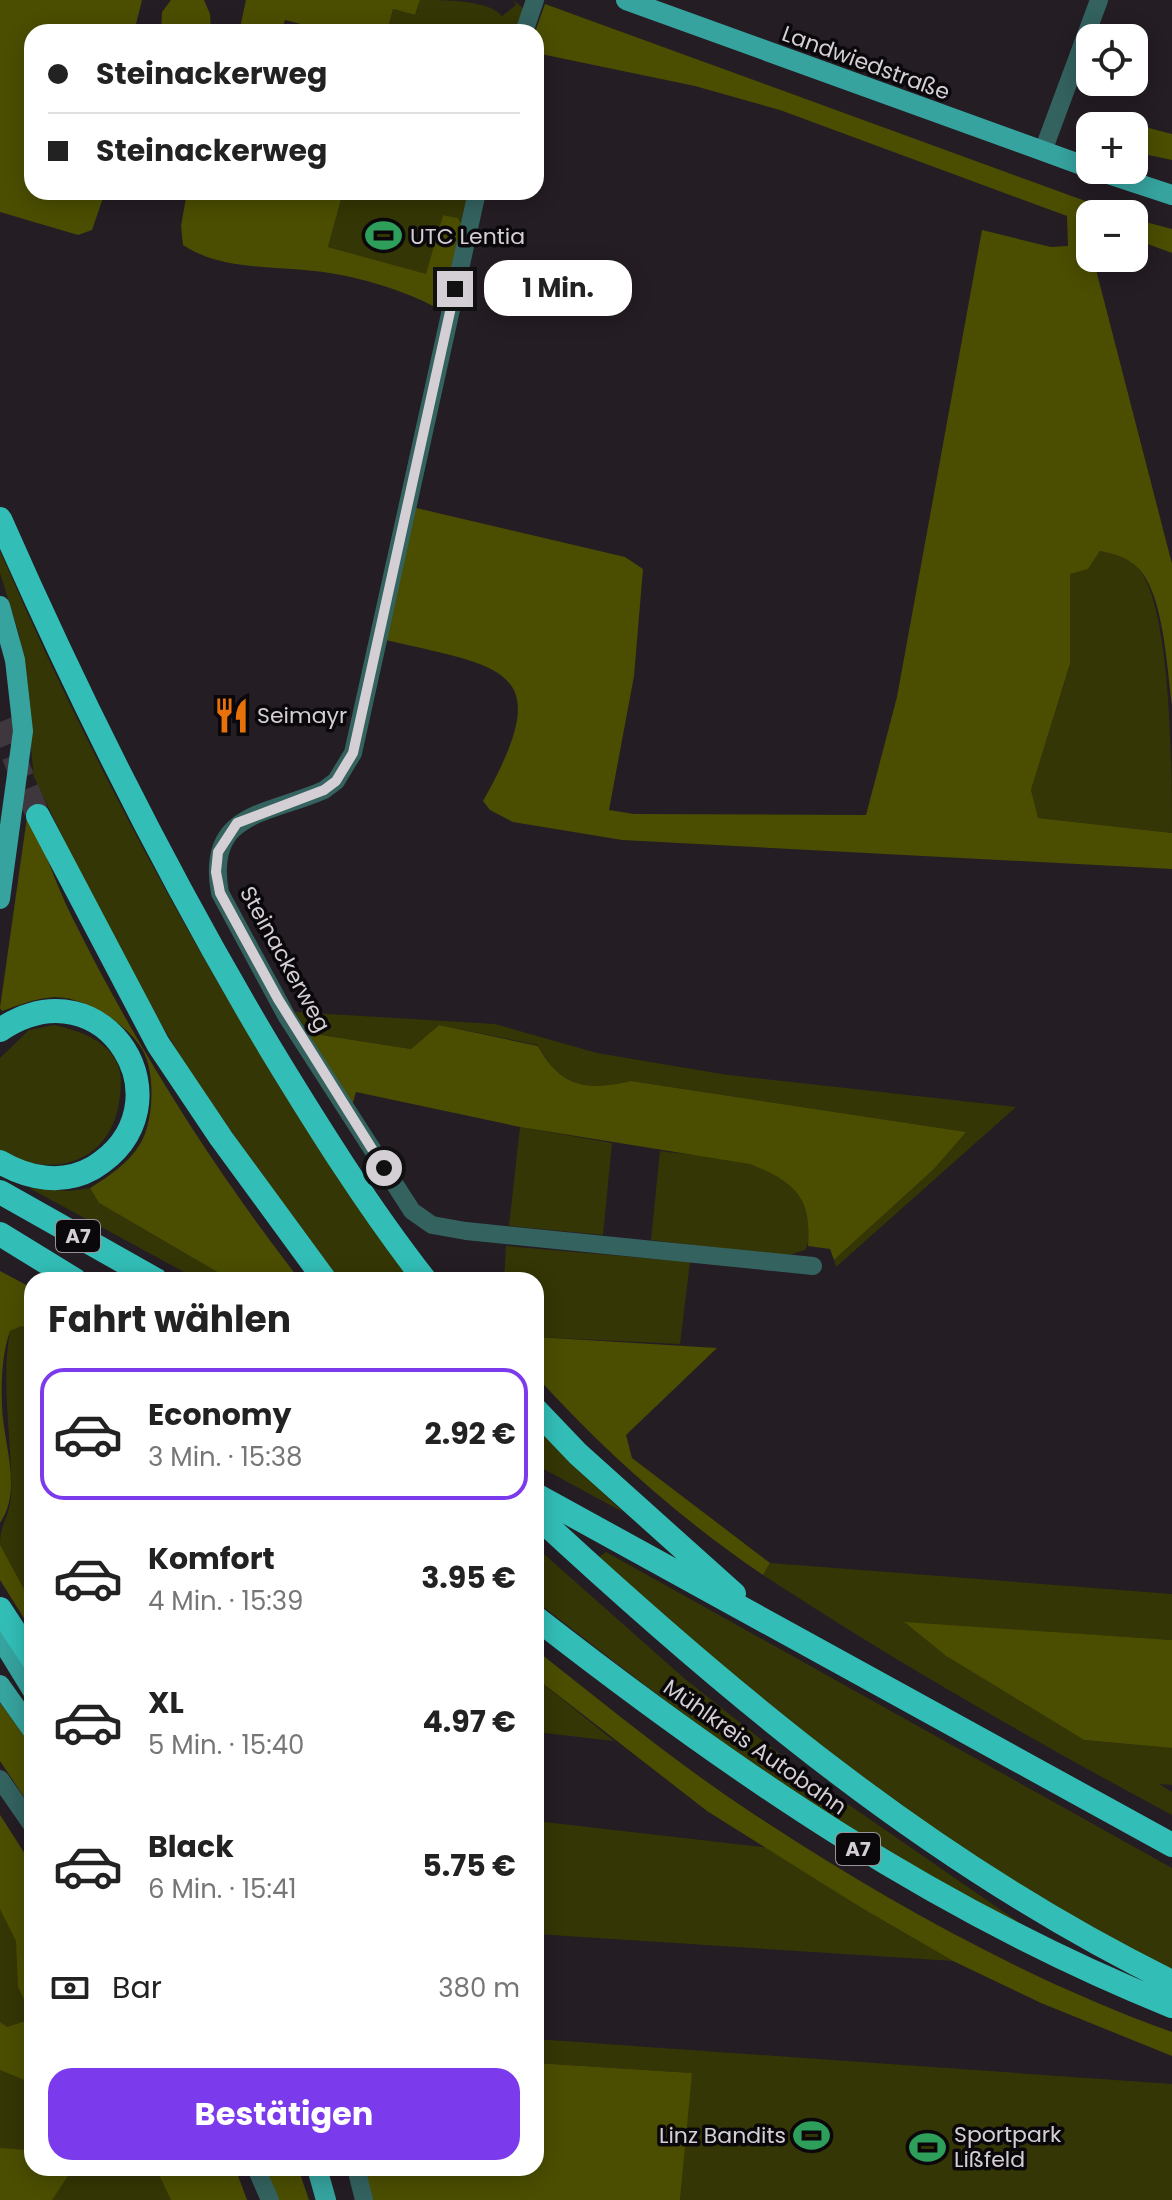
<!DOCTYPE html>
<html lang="de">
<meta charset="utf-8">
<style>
:root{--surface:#fff;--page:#f6f6f6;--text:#222;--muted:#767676;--line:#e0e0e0;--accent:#7c3aed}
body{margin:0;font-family:Poppins,sans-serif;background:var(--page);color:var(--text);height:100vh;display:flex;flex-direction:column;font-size:30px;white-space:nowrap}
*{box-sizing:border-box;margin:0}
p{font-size:26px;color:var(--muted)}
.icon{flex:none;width:44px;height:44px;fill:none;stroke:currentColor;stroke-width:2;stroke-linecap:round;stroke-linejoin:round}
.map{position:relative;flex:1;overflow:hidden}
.panel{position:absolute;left:24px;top:1272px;width:520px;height:904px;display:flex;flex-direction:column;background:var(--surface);border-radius:24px;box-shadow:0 4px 20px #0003}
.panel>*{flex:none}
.banner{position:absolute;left:24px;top:24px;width:520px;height:176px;border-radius:24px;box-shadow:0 4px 20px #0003;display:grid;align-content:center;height:176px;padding:0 24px;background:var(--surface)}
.fabs{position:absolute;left:1076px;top:24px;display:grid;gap:16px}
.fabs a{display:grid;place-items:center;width:72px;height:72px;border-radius:16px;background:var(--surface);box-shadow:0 4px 20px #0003;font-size:40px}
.end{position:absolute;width:36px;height:36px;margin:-18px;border:10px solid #d4cfd4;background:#111;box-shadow:0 0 0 4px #111}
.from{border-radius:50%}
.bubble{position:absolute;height:56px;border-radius:24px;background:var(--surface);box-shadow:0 4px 20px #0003;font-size:26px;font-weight:700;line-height:56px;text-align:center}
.banner b{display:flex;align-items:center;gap:28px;height:76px;font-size:30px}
.banner b+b{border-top:2px solid var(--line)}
.banner i{width:20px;height:20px;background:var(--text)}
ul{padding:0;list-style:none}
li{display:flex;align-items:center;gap:24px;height:132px;margin:0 16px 12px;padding:0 8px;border:4px solid transparent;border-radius:24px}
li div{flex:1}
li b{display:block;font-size:30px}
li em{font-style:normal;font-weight:700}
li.current{border-color:var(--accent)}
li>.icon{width:72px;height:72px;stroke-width:1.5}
h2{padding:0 24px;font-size:36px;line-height:96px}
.pay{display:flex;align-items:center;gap:20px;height:88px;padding:0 24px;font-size:30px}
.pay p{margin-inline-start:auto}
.primary-button{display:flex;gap:16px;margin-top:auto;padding:16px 24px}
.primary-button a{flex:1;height:92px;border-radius:24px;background:var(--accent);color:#fff;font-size:32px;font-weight:700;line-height:92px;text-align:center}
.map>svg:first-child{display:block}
</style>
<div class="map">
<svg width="1172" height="2200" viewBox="0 0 1172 2200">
<rect width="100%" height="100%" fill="#241d24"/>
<!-- green -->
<path fill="#343605" d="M 420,0 C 445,0 489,0 502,16 L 516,5 L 513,0 L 523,8 L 525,16 L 518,32 L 387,32 L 393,9 L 415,15 Z
M 343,192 L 471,192 L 462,225 L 458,218 L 443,215 L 427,275 L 328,247 Z
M 0,551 C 111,808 248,1052 410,1280 L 340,1280 L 265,1183 L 183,1061 L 109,935 L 34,777 L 19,634 L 0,573 Z
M 1100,551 C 1114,554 1127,557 1138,568 C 1172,606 1172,777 1172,833 L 1037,818 L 1031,790 L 1070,665 L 1070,573 L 1088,569 Z
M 295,1012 L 495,1024 L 597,1053 L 728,1075 L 1016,1107 L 836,1267 L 834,1260 L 934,1169 L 965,1132 L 631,1081 C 586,1091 561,1088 538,1045 L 439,1025 L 411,1049 L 308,1033 Z
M 54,1025 C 76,1030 104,1038 116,1061 C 123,1074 121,1090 119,1103 C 108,1166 50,1178 0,1152 L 0,1058 L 29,1030 Z
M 520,1127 L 612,1143 L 603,1235 L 509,1226 Z
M 660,1151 C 709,1158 792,1155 806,1213 C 809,1226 811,1239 805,1250 L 786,1256 L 651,1240 Z
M 29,1188 L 69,1191 L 90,1188 L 99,1203 L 231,1280 L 199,1280 Z
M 506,1246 L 690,1262 L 680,1344 L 536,1337 L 536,1280 L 504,1280 Z
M 22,1326 L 32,1332 L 32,1604 C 20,1590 2,1562 0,1544 C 0,1525 10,1514 11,1497 C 13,1440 0,1387 10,1331 Z
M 536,1428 L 623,1512 L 536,1465 Z
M 536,1547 L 685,1679 L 806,1775 L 1024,1926 C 859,1847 712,1738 568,1626 L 536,1601 Z
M 606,1552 L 1172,1868 L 1172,1970 L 1036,1901 L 881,1795 L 673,1628 L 599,1557 Z
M 770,1563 L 1172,1594 L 1172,1640 L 905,1623 L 946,1656 L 1084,1740 L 1172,1748 L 1172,1785 L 1159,1784 L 1172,1792 L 1172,1815 C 1032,1740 896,1662 763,1575 Z
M 536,1678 L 614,1741 L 536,1732 Z
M 0,1815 L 32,1865 L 32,2168 L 235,2168 L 247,2200 L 0,2200 Z
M 536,1821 L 770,1848 L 865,1910 L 953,1961 L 536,1934 Z
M 536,2039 L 1172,2084 L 1172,2200 L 680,2200 L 691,2073 L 536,2063 Z"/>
<!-- forest -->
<path fill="#4b4e00" d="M 0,0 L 142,0 L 134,32 L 32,32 L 32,192 L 105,192 L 92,230 L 78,235 L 0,212 Z
M 171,0 L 204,0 L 210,14 L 211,32 L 161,32 L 162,12 Z
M 246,0 L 420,0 L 415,15 L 393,9 L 387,32 L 331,32 L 285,20 L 281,32 L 239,32 Z
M 545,4 L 1121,214 L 1090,214 L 1090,258 L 1093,258 L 1172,564 L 1172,705 C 1167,669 1164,594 1138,568 C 1127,557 1114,554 1100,551 L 1088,569 L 1070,574 L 1070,664 L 1031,790 L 1038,818 L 1172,833 L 1172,869 L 622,840 L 513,822 L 490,810 L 483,801 C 558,668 506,668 386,640 L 412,507 L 625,557 L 643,569 L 634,676 L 609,810 L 634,814 L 866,815 L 897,697 L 982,230 L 1051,247 L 1068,246 L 1067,216 L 780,110 L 695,86 L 536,53 L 535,32 Z
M 1095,114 L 1172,134 L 1172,160 L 1134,152 L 1134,126 L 1091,126 Z
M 187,192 L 343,192 L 328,247 L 426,274 L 443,215 L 458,218 L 462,225 L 446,292 L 437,308 C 401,289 354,275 314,271 C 270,266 221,270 183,245 L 181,226 Z
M 1134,219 L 1172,229 L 1172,253 L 1134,239 Z
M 28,810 C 43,845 55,883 72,917 C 136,1046 212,1167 300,1280 L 231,1280 L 99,1203 L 90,1188 C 109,1176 128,1164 140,1144 C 154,1122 156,1072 142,1049 C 126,1023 85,997 55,997 C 36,998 19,1005 2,1011 L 0,1008 Z
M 439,1025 L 538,1046 C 561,1088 587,1091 631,1081 L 966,1132 L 934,1169 L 834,1260 L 830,1249 L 808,1246 C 812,1196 793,1181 750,1164 L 520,1127 L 356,1092 L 352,1106 L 308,1033 L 411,1049 Z
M 0,1271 L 32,1288 L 32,1332 L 22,1326 L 10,1331 C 2,1354 1,1381 2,1406 C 3,1443 23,1490 0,1523 Z
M 536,1337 L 717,1348 L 626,1435 L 632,1458 L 770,1563 L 763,1575 C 679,1518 604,1451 536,1376 Z
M 0,1545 L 32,1604 L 32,1631 L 0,1580 Z
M 904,1622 L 1172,1640 L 1172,1748 L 1084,1740 L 946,1656 Z
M 536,1650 C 606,1705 675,1762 749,1811 C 881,1898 1022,1978 1172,2032 L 1172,2056 L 1041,2003 L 953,1961 L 865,1910 L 707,1811 L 536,1678 Z
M 0,1703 L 32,1747 L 32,1809 L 0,1761 Z
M 0,1815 L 32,1865 L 32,2016 L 18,1987 L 16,1941 L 0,1909 Z
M 32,2019 L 32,2083 L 0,2070 L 0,2022 L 7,2027 Z
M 536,2063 L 692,2073 L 680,2200 L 373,2200 L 364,2168 L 536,2168 Z
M 32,2138 L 32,2168 L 73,2168 L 52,2200 L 0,2200 L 0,2148 L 28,2150 Z
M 156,2168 L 235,2168 L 247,2200 L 171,2200 Z
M 265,2168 L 298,2168 L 309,2200 L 279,2200 Z"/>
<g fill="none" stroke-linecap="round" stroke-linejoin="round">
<!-- highway-tunnel -->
<path stroke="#3e383e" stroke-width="24" stroke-dasharray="24 12" stroke-linecap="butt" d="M 0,722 L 38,816"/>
<!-- minor -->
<path stroke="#33625f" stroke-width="18" d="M 524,32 L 535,0
M 1043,151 L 1099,0
M 477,192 L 353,753 L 336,781 L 324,790 C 268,815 205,811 220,893 L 287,1017 L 412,1211 L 432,1225 L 466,1231 L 813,1266
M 0,1779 L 32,1825
M 256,2168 L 270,2200
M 356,2168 L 364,2200"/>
<!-- major -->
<path stroke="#36a39e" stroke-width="20" d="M 626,0 L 1090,168
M 1096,170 L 1172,195
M 0,606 L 15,660 L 23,731 L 0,899
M 0,1638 L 32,1690
M 0,1685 L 32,1730
M 317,2168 L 326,2200"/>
<!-- highway -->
<path stroke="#32beb7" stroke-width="24" d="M 0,519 C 80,701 168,877 270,1048 C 318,1127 368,1207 425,1280
M 38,816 L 158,1044 L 221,1138 L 325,1280
M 0,1030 C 106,959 194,1107 93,1168 C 63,1185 29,1179 0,1162
M 0,1192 L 156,1280
M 0,1234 L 75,1280
M 536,1410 L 578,1454 L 734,1594
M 536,1495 L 1172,1845
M 536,1515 C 730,1695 933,1865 1172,1982
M 0,1609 L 32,1658
M 536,1618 C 736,1774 936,1911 1172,2006"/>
</g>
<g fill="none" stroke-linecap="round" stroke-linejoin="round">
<!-- route -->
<path stroke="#d4cfd4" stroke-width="10" d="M 384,1168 L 278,999 L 220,893 L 216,872 L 218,852 L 237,823 L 324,790 L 336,781 L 353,753 L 455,289"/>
</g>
<!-- icons -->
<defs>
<symbol id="stadium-bare" viewBox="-9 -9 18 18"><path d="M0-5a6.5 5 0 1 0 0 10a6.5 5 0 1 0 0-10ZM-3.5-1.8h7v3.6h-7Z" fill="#2e9e5b" stroke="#0b080c" stroke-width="2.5" paint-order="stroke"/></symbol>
<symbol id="restaurant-bare" viewBox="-9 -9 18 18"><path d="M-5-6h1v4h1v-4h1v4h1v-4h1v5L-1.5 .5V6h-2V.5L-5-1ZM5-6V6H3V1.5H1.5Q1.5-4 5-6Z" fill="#e8710a" stroke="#0b080c" stroke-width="2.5" paint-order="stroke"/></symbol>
</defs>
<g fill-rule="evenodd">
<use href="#stadium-bare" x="358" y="210" width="51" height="51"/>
<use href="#restaurant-bare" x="206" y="690" width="51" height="51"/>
<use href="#stadium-bare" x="786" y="2110" width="51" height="51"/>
<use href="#stadium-bare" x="902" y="2122" width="51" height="51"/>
</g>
<g text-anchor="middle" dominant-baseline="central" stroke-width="7" stroke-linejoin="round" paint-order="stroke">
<!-- shield labels -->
<g fill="#0b080c" stroke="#989398" stroke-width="2">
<rect x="56" y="1220" width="44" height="32" rx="6"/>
<rect x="836" y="1833" width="44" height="32" rx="6"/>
</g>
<g font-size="20" font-weight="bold" fill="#d4cfd4">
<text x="78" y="1236">A7</text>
<text x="858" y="1849">A7</text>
</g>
<!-- street labels -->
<g font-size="22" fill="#d4cfd4" stroke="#0b080c">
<text transform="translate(866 63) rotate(20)">Landwiedstraße</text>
<text transform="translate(285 959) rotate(61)">Steinackerweg</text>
<text transform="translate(755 1747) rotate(35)">Mühlkreis Autobahn</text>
</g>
<!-- poi labels -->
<g font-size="22" fill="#d4cfd4" stroke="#0b080c" text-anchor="start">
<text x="410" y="236">UTC Lentia</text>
<text x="257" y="715">Seimayr</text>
<text x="954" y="2134">Sportpark<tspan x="954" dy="25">Lißfeld</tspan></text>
<text x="786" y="2135" text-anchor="end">Linz Bandits</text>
</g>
</g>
</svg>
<div class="fabs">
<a><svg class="icon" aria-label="locate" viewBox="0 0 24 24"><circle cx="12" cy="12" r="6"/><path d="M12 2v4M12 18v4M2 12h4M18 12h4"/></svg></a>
<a>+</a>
<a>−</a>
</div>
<i class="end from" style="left:384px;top:1168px"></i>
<i class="end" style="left:455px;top:289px"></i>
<div class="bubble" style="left:484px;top:260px;width:148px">1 Min.</div>
<div class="banner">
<b><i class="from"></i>Steinackerweg</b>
<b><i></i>Steinackerweg</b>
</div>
<section class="panel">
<h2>Fahrt wählen</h2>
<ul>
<li class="current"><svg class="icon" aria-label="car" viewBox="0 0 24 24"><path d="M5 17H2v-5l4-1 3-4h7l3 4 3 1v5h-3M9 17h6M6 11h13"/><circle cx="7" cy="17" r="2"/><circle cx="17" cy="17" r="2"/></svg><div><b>Economy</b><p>3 Min. · 15:38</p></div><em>2.92 €</em></li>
<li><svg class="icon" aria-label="car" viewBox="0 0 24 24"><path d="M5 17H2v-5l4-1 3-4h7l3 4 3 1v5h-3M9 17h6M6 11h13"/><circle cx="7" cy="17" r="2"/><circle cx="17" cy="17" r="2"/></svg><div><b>Komfort</b><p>4 Min. · 15:39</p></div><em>3.95 €</em></li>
<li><svg class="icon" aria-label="car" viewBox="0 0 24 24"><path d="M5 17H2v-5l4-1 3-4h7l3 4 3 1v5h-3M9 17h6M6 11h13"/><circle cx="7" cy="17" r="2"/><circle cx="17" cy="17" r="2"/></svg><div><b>XL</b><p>5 Min. · 15:40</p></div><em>4.97 €</em></li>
<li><svg class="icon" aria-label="car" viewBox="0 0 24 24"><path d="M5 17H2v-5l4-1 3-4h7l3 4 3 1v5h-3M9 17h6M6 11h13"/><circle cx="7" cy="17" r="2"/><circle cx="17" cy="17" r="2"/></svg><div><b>Black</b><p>6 Min. · 15:41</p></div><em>5.75 €</em></li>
</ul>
<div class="pay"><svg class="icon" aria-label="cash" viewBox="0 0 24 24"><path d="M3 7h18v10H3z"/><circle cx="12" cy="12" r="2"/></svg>Bar<p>380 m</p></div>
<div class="primary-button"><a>Bestätigen</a></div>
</section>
</div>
